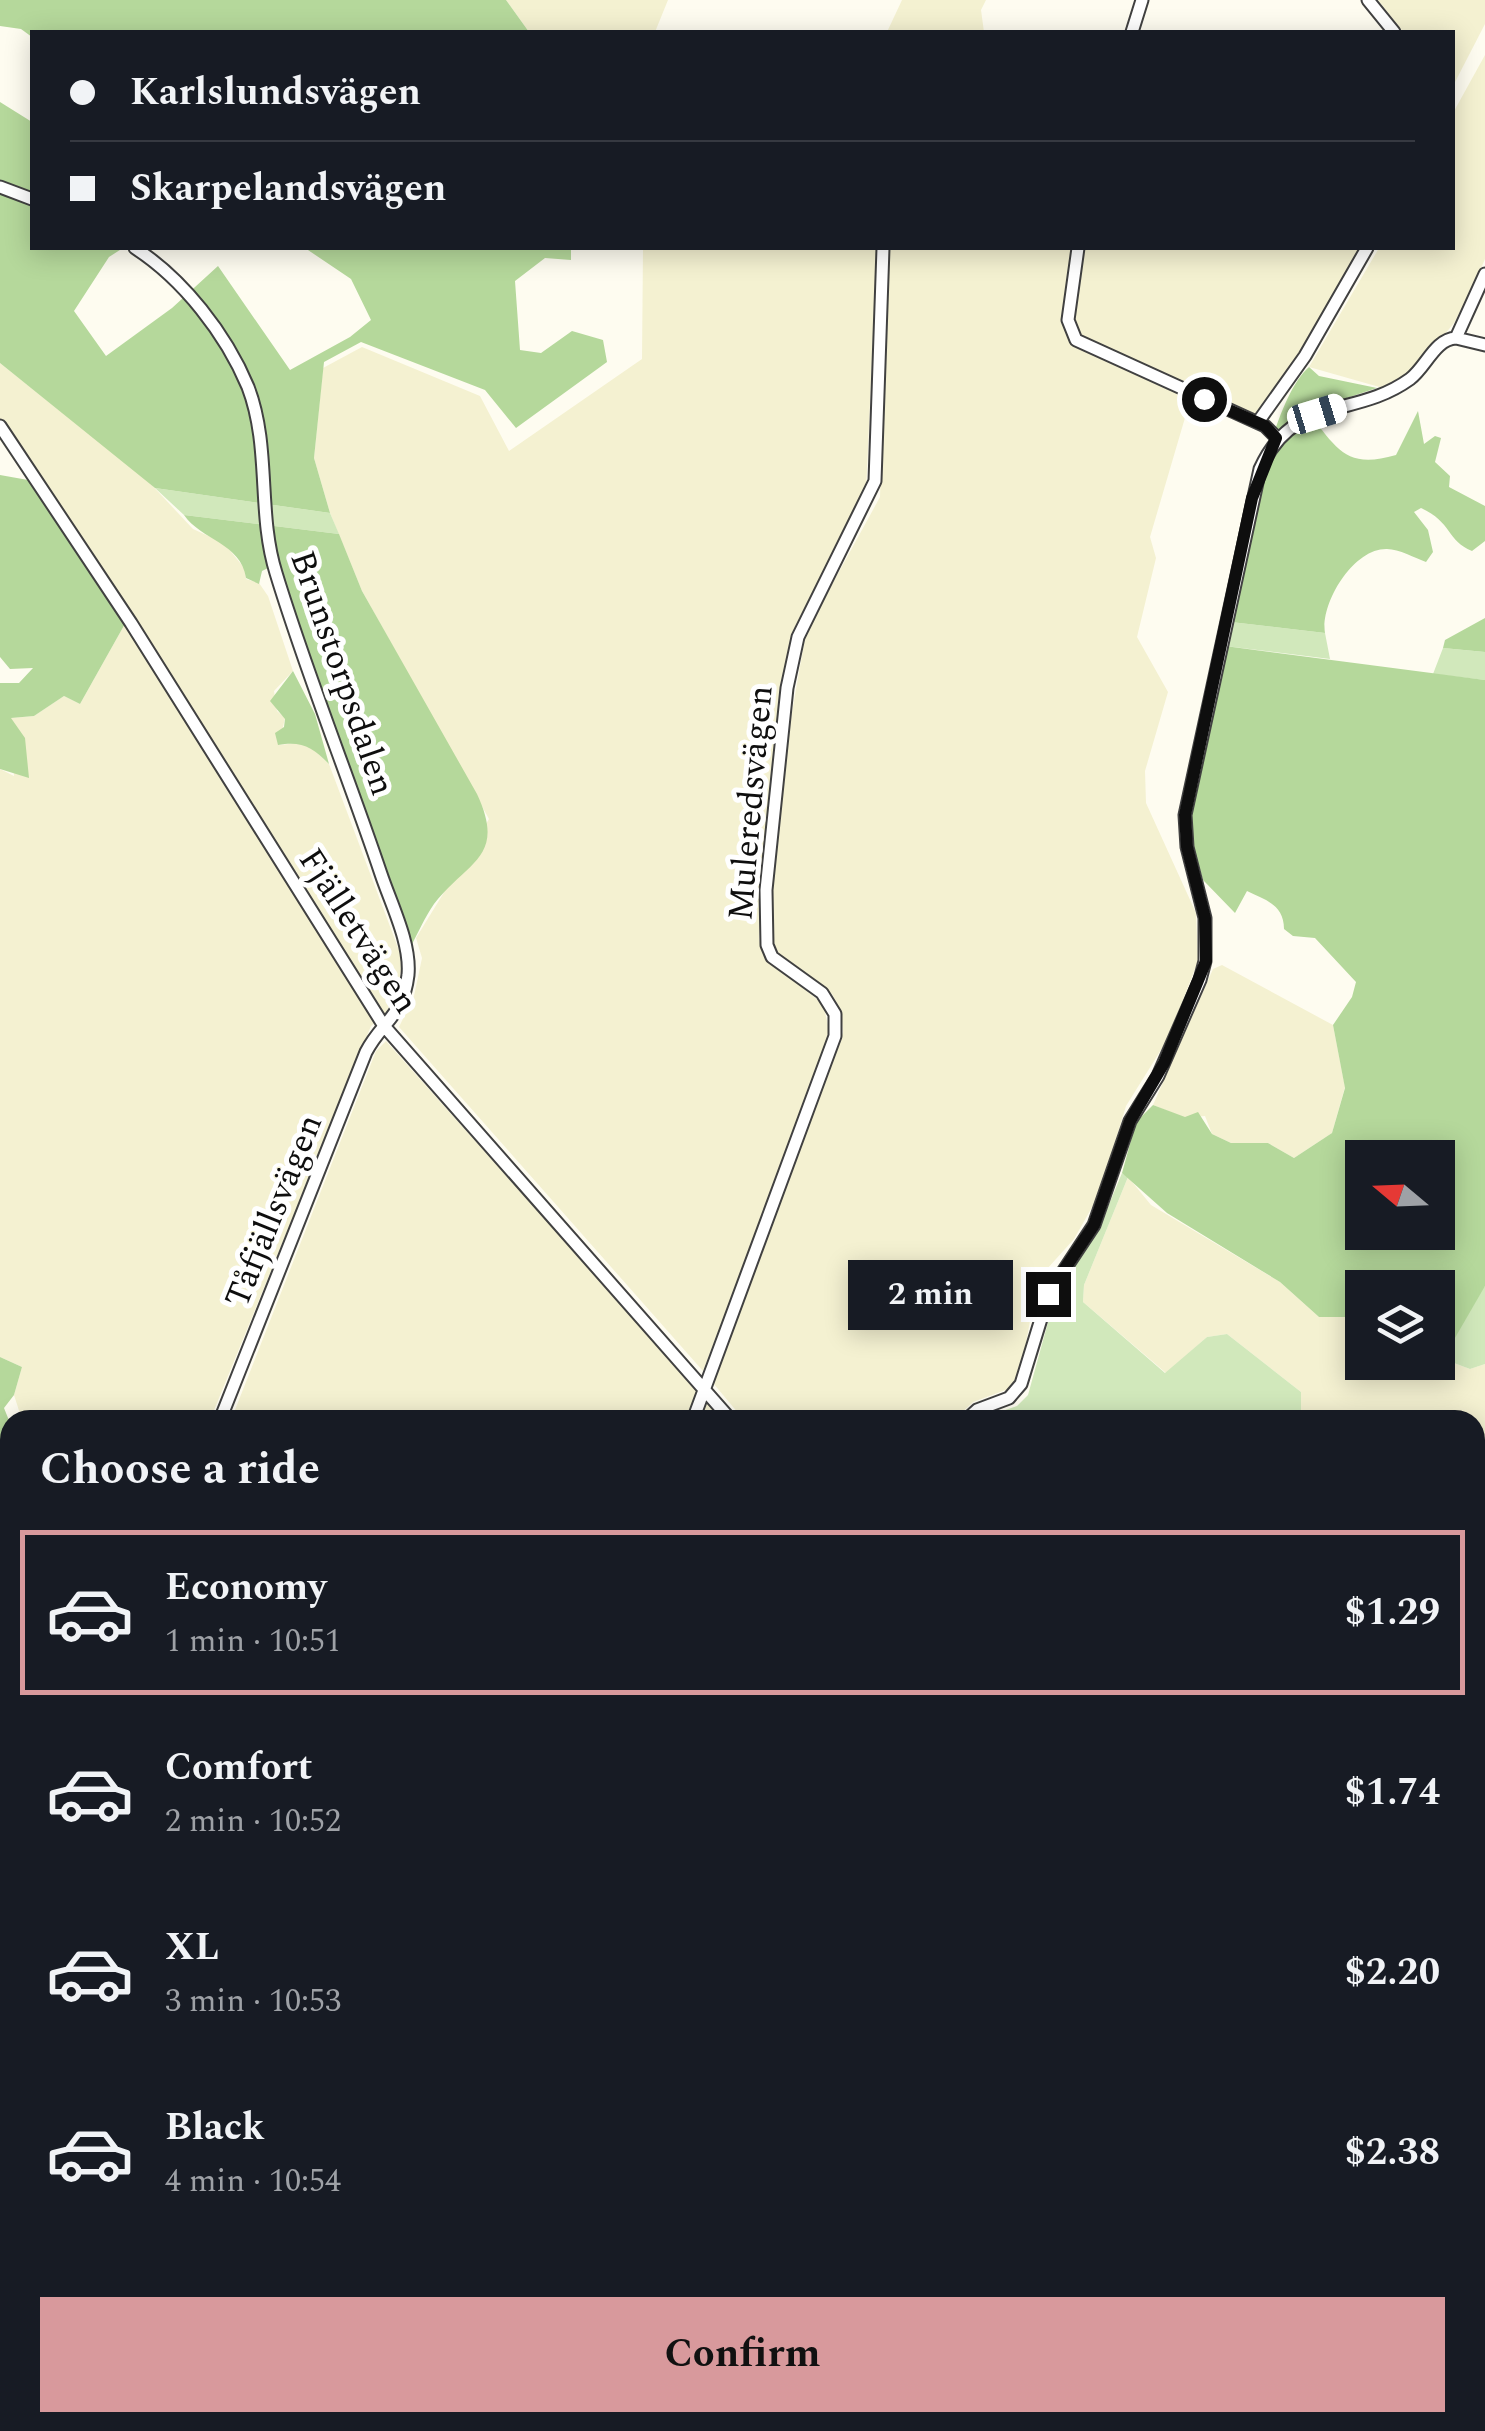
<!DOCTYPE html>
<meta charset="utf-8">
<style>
:root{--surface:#171b24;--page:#242831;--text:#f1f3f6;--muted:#9ea1a6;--line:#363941;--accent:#d8999c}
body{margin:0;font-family:Spectral,serif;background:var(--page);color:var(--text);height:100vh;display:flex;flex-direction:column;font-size:38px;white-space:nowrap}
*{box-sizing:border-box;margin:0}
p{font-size:32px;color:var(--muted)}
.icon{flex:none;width:55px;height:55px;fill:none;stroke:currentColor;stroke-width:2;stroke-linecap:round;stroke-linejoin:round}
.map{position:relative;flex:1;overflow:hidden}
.side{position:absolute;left:0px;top:1410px;width:1485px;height:1022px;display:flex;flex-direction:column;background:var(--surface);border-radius:30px 30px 0 0;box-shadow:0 5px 25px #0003}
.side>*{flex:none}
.guide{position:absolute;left:30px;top:30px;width:1425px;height:220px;border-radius:0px;box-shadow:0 5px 25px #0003;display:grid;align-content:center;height:220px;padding:0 40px;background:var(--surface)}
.needle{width:65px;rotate:289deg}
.controls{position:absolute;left:1345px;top:1140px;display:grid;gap:20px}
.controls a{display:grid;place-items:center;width:110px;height:110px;border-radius:0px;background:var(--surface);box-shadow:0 5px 25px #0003;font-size:50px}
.end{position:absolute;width:45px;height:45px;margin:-22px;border:12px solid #0e0e0e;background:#fff;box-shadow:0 0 0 5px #fff}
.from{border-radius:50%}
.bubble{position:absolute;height:70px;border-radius:0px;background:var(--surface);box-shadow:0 5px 25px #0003;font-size:32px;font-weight:700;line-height:70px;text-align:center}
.car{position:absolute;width:30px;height:60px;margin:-30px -15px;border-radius:12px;box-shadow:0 0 8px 2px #0007;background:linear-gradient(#fff 24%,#345 0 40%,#fff 0 76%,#345 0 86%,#fff 0)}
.guide b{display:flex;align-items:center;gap:35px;height:95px;font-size:38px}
.guide b+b{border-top:2px solid var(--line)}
.guide i{width:25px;height:25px;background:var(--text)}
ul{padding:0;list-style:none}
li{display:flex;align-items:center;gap:30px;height:165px;margin:0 20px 15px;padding:0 20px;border:5px solid transparent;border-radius:0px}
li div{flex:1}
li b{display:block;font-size:38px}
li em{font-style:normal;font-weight:700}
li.current{border-color:var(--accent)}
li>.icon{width:90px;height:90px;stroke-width:1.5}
h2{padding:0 40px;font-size:45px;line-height:120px}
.cta{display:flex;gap:20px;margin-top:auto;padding:20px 40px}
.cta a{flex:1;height:115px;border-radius:0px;background:var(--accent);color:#111;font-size:40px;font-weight:700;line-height:115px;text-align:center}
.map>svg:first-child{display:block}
</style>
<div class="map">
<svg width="1485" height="2431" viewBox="0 0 1485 2431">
<rect width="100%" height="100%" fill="#fefcf0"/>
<!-- industrial -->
<path fill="#ece3ec" d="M 1475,2165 L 1485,2171 L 1485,2431 L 1167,2431 L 1164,2423 L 1475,2422 Z"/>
<!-- farmland -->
<path fill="#f4f1d1" d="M 506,0 L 668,0 L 655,32 L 529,32 Z
M 902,0 L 986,0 L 981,10 L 984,32 L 887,32 Z
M 1378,0 L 1485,0 L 1485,24 L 1453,86 L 1452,32 L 1403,32 Z
M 1485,55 L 1485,259 L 1470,294 L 1454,323 L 1417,368 L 1383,388 L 1309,367 L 1379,248 L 1452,248 L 1453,113 Z
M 643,248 L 877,248 L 866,492 L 789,650 L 762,892 L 759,939 L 765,958 L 823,1004 L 831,1037 L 703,1371 L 399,1027 L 414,996 L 422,958 L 416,938 L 489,819 L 362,591 L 330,513 L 314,458 L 323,368 L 362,347 L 480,396 L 509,451 L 642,359 Z
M 888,248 L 1361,248 L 1297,361 L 1258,415 L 1199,392 L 1187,411 L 1150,537 L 1156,558 L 1137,637 L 1168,692 L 1145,771 L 1146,803 L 1196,913 L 1198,961 L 1169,1037 L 1126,1106 L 1099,1195 L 1074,1239 L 1038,1279 L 1021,1369 L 1011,1388 L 973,1402 L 954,1420 L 744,1420 L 713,1383 L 843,1032 L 841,1011 L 832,994 L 784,961 L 773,944 L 770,920 L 787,741 L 806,632 L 880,497 Z
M 0,363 L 148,481 L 193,529 L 224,543 L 245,569 L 246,579 L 259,583 L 268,596 L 293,671 L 274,691 L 277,711 L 285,718 L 279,745 L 298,743 L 311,747 L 329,764 L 403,961 L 397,990 L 385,1015 L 371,1026 L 210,1420 L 22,1420 L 14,1395 L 22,1367 L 0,1357 L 0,769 L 14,776 L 11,718 L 34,716 L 64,696 L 80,704 L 126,622 L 0,440 Z
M 1222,965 L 1333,1025 L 1345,1087 L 1332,1133 L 1294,1158 L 1268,1143 L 1231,1143 L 1212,1134 L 1205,1116 L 1185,1118 L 1153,1105 L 1213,969 Z
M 386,1041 L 693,1385 L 721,1420 L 231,1420 L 376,1051 Z
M 1128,1177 L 1151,1205 L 1280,1282 L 1319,1317 L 1345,1317 L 1362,1325 L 1362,1362 L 1438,1362 L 1438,1357 L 1470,1369 L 1485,1364 L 1485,1853 L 1475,1854 L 1475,1420 L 1301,1420 L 1301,1392 L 1227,1334 L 1207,1337 L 1166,1373 L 1083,1302 L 1084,1285 Z"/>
<!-- green -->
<path fill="#d1e8bb" d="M 155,488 L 330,513 L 339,534 L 184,515 Z
M 1231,622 L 1325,633 L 1330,659 L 1225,646 Z
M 1443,648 L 1485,652 L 1485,680 L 1433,674 Z
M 1122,1173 L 1128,1177 L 1084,1285 L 1083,1302 L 1165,1373 L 1207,1337 L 1227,1334 L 1301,1392 L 1301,1420 L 976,1420 L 1017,1406 L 1028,1395 L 1055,1297 L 1100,1226 Z
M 1485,1286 L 1485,1364 L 1470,1369 L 1438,1357 L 1438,1349 L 1448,1349 C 1458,1334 1475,1294 1485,1286 Z
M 1485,1871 L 1485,2014 L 1475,1999 L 1475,1872 Z"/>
<!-- forest -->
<path fill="#b5d89b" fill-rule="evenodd" d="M 0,0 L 506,0 L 529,32 L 32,32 L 32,37 L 21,29 L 0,26 Z
M 0,102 L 32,122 L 32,248 L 123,248 L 109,257 L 74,311 L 106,356 L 172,308 L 218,266 L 290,370 L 350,337 L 371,320 L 351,279 L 305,248 L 571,248 L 571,260 L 545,258 L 515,281 L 520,350 L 541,353 L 572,331 L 603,340 L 607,362 L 516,428 L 485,390 L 361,342 L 324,362 L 314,458 L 330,513 L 155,488 L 0,363 Z
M 1309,367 L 1319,376 L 1377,388 L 1307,411 C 1337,448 1345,470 1396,455 L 1418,411 L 1424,444 L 1435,436 L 1441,438 L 1435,462 L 1450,476 L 1449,487 L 1485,506 L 1485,541 L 1472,551 C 1447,541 1452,522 1421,508 L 1414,512 L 1428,530 L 1433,552 L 1426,562 C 1415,558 1399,549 1387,549 C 1353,548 1320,604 1325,633 L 1231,622 C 1244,562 1267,404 1309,367 Z
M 0,475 L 28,480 L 126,622 L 80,704 L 64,696 L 34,716 L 11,718 L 25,738 L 29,778 L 0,769 L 0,683 L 19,683 L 33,668 L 10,669 L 0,657 Z
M 184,515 L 339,534 L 362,591 L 477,794 C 507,858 467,861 434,904 C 425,917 418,933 411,946 L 305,653 L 278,563 L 262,571 L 259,584 L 246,578 C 241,543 201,540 184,515 Z
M 1485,618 L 1485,652 L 1443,648 L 1445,640 Z
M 1225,646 L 1485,680 L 1485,1286 L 1448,1350 L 1438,1349 L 1438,1288 L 1362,1288 L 1362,1325 L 1345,1317 L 1319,1317 L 1280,1282 L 1167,1213 L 1122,1173 L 1136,1122 L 1153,1105 L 1185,1117 L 1198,1112 L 1212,1134 L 1231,1143 L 1268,1143 L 1294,1158 L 1332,1133 L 1345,1088 L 1333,1025 L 1352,997 L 1356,982 L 1315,938 L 1293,936 L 1284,929 C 1284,905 1266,900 1247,891 L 1235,913 L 1203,880 L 1189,831 L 1190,806 ZM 1362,1158 L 1438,1158 L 1438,1232 L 1362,1232 Z
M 293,671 L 315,714 L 329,764 C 312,747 302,741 278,745 L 275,733 L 284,727 L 285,719 L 270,701 Z
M 0,1357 L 22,1367 L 14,1395 L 4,1408 L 10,1423 L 10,1514 L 0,1504 Z
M 10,1748 L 10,2416 L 0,2416 L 0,1750 Z
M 1475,1999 L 1485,2014 L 1485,2134 L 1475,2137 Z"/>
<!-- pitch -->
<path fill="#e2efcc" d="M 10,1547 L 10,1636 L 0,1627 L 0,1559 Z"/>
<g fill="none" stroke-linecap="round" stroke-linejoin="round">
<!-- stream -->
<path stroke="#408fc8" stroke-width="4" d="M 0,1519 L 10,1504"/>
<defs>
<path id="minor" d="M 1368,0 L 1394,32
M 1132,32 L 1142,0
M 0,187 L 32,199
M 135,248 C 183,279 226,334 248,387 C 271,447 257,513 276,573 C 307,675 347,773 381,874 C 391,904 411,943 408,975 C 403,1017 382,1021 366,1052 L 220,1420
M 1078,248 L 1068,320 L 1076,340 L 1265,426 L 1276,437
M 1456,338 L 1485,345
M 1258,422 L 1305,356 L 1367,248
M 0,426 L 131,623 L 384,1026 L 731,1420
M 693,1420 L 835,1036 L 835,1014 L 822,993 L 772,957 L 767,945 L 766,890 L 787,688 L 798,637 L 875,481 L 883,248
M 966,1420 L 977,1410 L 1009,1398 L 1021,1384 L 1049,1293 L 1094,1225 L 1130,1121 L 1158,1076 L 1200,980 L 1205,961 L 1205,918 L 1187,847 L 1185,815 L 1260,469 C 1295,393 1353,420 1410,379 C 1426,367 1435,339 1456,338 L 1485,274
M 1046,2422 L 1048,2431
M 1419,2422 L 1422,2431
M 0,2424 C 71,2427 146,2431 216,2422"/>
<path id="tertiary" d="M 1475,1863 L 1485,1861
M 759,2431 L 771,2422"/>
</defs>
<!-- minor casing -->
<use href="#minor" stroke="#414141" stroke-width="15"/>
<!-- tertiary casing -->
<use href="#tertiary" stroke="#414141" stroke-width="18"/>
<!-- minor -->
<use href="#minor" stroke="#fff" stroke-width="11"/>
<!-- tertiary -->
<use href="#tertiary" stroke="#fff" stroke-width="14"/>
<defs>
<path id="rail" d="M 1475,2144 L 1485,2141
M 374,2431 L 427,2422"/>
</defs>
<!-- rail casing -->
<use href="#rail" stroke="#b92b2f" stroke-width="8"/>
<!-- rail -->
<use href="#rail" stroke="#fff" stroke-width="4" stroke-dasharray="11" stroke-linecap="butt"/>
</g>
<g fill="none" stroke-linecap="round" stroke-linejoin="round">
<!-- route -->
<path stroke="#0e0e0e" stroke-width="12" d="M 1048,1294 L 1094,1225 L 1130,1121 L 1164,1063 L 1206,961 L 1205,918 L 1187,847 L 1185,815 L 1252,498 L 1276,438 L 1265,426 L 1204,399"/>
</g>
<g text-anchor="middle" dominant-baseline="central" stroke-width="10" stroke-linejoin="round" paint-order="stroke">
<!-- street labels -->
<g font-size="35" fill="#0e0e0e" stroke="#fff">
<text transform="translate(342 673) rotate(71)">Brunstorpsdalen</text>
<text transform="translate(751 803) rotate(-85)">Muleredsvägen</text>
<text transform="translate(358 931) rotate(57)">Fjälletvägen</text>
<text transform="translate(274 1211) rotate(-68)">Tåfjällsvägen</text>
</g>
</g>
</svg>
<div class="controls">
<a><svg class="needle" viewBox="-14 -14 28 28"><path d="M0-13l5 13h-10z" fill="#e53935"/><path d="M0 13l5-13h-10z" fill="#9ea1a6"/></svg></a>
<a><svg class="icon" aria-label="layers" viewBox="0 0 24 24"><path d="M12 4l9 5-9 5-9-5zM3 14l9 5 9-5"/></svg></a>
</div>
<i class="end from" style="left:1204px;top:399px"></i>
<i class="end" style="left:1048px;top:1294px"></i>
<div class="bubble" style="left:848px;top:1260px;width:165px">2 min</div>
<i class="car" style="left:1317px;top:414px;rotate:73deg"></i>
<div class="guide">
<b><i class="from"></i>Karlslundsvägen</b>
<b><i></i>Skarpelandsvägen</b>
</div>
<section class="side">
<h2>Choose a ride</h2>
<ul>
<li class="current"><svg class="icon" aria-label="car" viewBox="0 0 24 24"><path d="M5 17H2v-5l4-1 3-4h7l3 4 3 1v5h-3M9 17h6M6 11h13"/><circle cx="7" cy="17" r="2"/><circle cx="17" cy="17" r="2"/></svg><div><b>Economy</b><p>1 min · 10:51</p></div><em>$1.29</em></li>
<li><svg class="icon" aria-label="car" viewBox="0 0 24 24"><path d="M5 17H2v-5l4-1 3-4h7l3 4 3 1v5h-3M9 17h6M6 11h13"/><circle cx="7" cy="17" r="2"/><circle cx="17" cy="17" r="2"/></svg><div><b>Comfort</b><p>2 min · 10:52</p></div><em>$1.74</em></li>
<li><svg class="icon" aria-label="car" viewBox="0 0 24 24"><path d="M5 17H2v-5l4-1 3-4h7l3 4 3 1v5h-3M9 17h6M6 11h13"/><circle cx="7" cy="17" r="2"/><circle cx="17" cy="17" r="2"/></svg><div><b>XL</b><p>3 min · 10:53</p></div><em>$2.20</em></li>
<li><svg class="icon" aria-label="car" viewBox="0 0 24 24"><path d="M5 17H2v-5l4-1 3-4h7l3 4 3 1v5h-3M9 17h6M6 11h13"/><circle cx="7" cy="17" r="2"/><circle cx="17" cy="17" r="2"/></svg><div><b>Black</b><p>4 min · 10:54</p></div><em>$2.38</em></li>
</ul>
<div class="cta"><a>Confirm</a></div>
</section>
</div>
